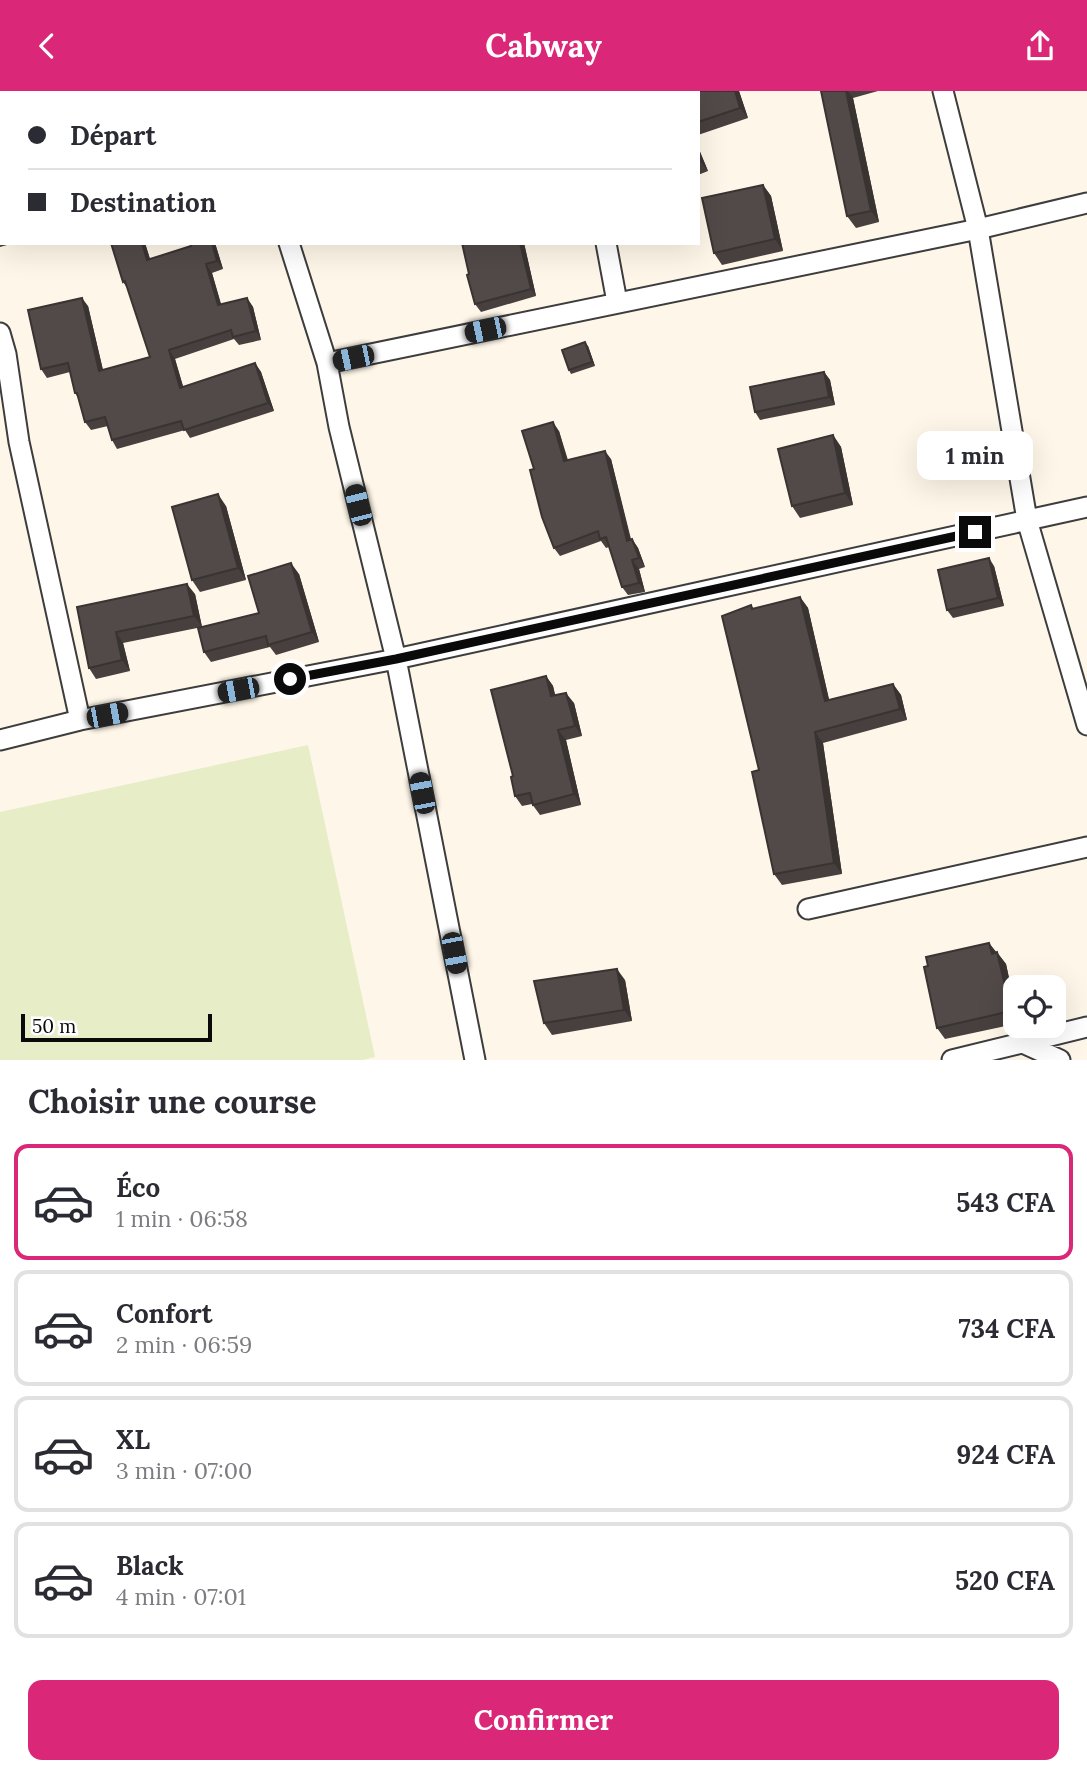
<!DOCTYPE html>
<html lang="fr">
<meta charset="utf-8">
<style>
:root{--surface:#fff;--page:#f7f7f7;--text:#2b2b33;--muted:#7c7c81;--line:#e1e1e2;--accent:#db2777}
body{margin:0;font-family:Lora,serif;background:var(--page);color:var(--text);height:100vh;display:flex;flex-direction:column;font-size:26px;white-space:nowrap}
*{box-sizing:border-box;margin:0}
p{font-size:23px;color:var(--muted)}
.icon{flex:none;width:38px;height:38px;fill:none;stroke:currentColor;stroke-width:2;stroke-linecap:round;stroke-linejoin:round}
.map{position:relative;height:969px;overflow:hidden}
.panel{display:flex;flex-direction:column;background:var(--surface);flex:1}
.panel>*{flex:none}
.banner{position:absolute;left:0px;top:0px;width:700px;height:154px;box-shadow:0 7px 28px #0002;display:grid;align-content:center;height:154px;padding:0 28px;background:var(--surface)}
.tools{position:absolute;left:1003px;top:884px;display:grid;gap:14px}
.tools a{display:grid;place-items:center;width:63px;height:63px;border-radius:14px;background:var(--surface);box-shadow:0 7px 28px #0002;font-size:35px}
.scale{position:absolute;left:21px;bottom:18px;width:191px;box-sizing:border-box;padding-left:7px;border:4px solid #0a0a0a;border-top:0;font-size:19px;line-height:24px;white-space:nowrap;color:#0a0a0a;-webkit-text-stroke:5px #fff;paint-order:stroke}
.end{position:absolute;width:32px;height:32px;margin:-16px;border:9px solid #0a0a0a;background:#fff;box-shadow:0 0 0 4px #fff}
.from{border-radius:50%}
.bubble{position:absolute;height:49px;border-radius:14px;background:var(--surface);box-shadow:0 7px 28px #0002;font-size:23px;font-weight:800;line-height:49px;text-align:center}
.car{position:absolute;width:21px;height:42px;margin:-21px -10px;border-radius:9px;box-shadow:0 0 5px 2px #0007;background:linear-gradient(#222 24%,#8ab4d8 0 40%,#222 0 76%,#8ab4d8 0 86%,#222 0)}
.banner b{display:flex;align-items:center;gap:24px;height:66px;font-size:26px}
.banner b+b{border-top:2px solid var(--line)}
.banner i{width:18px;height:18px;background:var(--text)}
ul{padding:0;list-style:none}
li{display:flex;align-items:center;gap:21px;height:116px;margin:0 14px 10px;padding:0 14px;border:4px solid var(--line);border-radius:14px}
li div{flex:1}
li b{display:block;font-size:26px}
li em{font-style:normal;font-weight:800}
li.active{border-color:var(--accent)}
li>.icon{width:63px;height:63px;stroke-width:1.5}
h2{padding:0 28px;font-size:32px;line-height:84px}
.button{display:flex;gap:14px;margin-top:auto;padding:14px 28px}
.button a{flex:1;height:80px;border-radius:14px;background:var(--accent);color:#fff;font-size:28px;font-weight:800;line-height:80px;text-align:center}
header{display:flex;justify-content:space-between;align-items:center;height:91px;padding:0 28px;background:var(--accent);color:#fff;font-size:32px;font-weight:800}
.map>svg:first-child{display:block}
</style>
<header><svg class="icon" aria-label="back" viewBox="0 0 24 24"><path d="M15 5l-7 7 7 7"/></svg>Cabway<svg class="icon" aria-label="share" viewBox="0 0 24 24"><path d="M12 15V3M7 8l5-5 5 5M5 13v7h14v-7"/></svg></header>
<div class="map">
<svg width="1087" height="969" viewBox="0 0 1087 969">
<rect width="100%" height="100%" fill="#fef7e9"/>
<!-- pitch -->
<path fill="#e6edc7" d="M 308,654 L 375,966 L 363,969 L 0,969 L 0,721 Z"/>
<g fill="none" stroke-linecap="round" stroke-linejoin="round">
<defs>
<path id="minor" d="M 241,0 L 242,2
M 576,0 L 577,2
M 943,0 L 978,138 L 1027,429 L 1087,634
M 289,152 L 327,272 L 339,336 L 396,568 L 475,969
M 606,152 L 617,211
M 0,242 L 6,263 L 19,351 L 80,629
M 327,272 L 978,138 L 1087,112
M 0,649 L 80,629 L 396,568 L 1087,416
M 808,818 L 1087,756
M 1023,952 L 1060,969
M 952,969 L 1087,936"/>
</defs>
<!-- minor casing -->
<use href="#minor" stroke="#3d3d3d" stroke-width="23"/>
<!-- minor -->
<use href="#minor" stroke="#fff" stroke-width="19"/>
</g>
<!-- wall -->
<path fill="#47403e" d="M 739,0 L 748,27 L 698,44 L 698,2 Z
M 821,0 L 878,0 L 853,7 L 879,131 L 856,137 L 847,125 Z
M 698,56 L 708,80 L 698,84 Z
M 2,65 L 2,152 L 14,152 L 0,156 L 0,66 Z
M 763,94 L 771,105 L 783,160 L 722,174 L 714,162 Z
M 145,152 L 150,168 L 191,155 L 190,152 L 215,152 L 223,178 L 212,182 L 221,214 L 247,207 L 253,216 L 261,249 L 239,254 L 234,248 L 175,268 L 183,296 L 255,272 L 261,281 L 274,320 L 190,347 L 185,339 L 117,358 L 112,349 L 108,335 L 91,339 L 85,331 L 79,308 L 75,302 L 70,281 L 47,287 L 41,278 L 88,215 L 103,279 L 150,266 L 128,198 L 123,191 Z
M 462,152 L 524,152 L 536,205 L 481,221 L 475,213 Z
M 588,255 L 595,275 L 571,283 L 569,279 Z
M 824,281 L 830,289 L 835,314 L 760,329 L 755,321 Z
M 559,340 L 568,369 L 611,368 L 631,448 L 632,448 L 638,457 L 645,476 L 639,478 L 645,501 L 628,504 L 622,496 L 609,456 L 606,457 L 601,450 L 560,465 L 554,457 L 534,378 Z
M 833,344 L 841,356 L 853,414 L 800,427 L 792,415 Z
M 226,415 L 246,489 L 200,501 L 192,489 Z
M 994,475 L 1004,515 L 953,527 L 947,519 Z
M 299,483 L 319,551 L 276,564 L 270,556 L 211,571 L 204,561 L 259,522 Z
M 195,503 L 202,536 L 123,552 L 130,580 L 96,588 L 89,577 L 77,516 Z
M 800,506 L 808,517 L 829,609 L 893,593 L 901,604 L 907,629 L 823,652 L 842,783 L 782,794 L 774,783 L 759,679 L 751,514 L 754,518 Z
M 546,585 L 553,595 L 555,604 L 574,612 L 582,645 L 566,649 L 581,714 L 540,724 L 532,713 L 522,715 L 515,705 L 513,685 Z
M 989,852 L 1006,873 L 1015,915 L 1015,933 L 945,948 L 937,937 Z
M 625,889 L 632,930 L 552,944 L 544,932 Z"/>
<!-- shaded-wall -->
<path fill="#393432" d="M 735,0 L 739,0 L 748,27 L 740,17 Z
M 846,0 L 848,0 L 853,7 L 879,131 L 871,120 Z
M 698,56 L 708,80 L 700,70 L 698,64 Z
M 763,94 L 771,105 L 783,160 L 775,148 Z
M 142,152 L 145,152 L 153,178 L 147,169 Z
M 212,152 L 215,152 L 223,178 L 217,170 Z
M 520,152 L 524,152 L 536,205 L 531,198 Z
M 206,173 L 212,182 L 224,223 L 218,214 Z
M 82,207 L 88,215 L 105,288 L 99,280 Z
M 247,207 L 253,216 L 261,249 L 256,240 Z
M 585,251 L 588,255 L 595,275 L 592,271 Z
M 169,259 L 175,268 L 186,305 L 180,297 Z
M 255,272 L 261,281 L 274,320 L 268,312 Z
M 824,281 L 830,289 L 835,314 L 829,306 Z
M 553,331 L 559,340 L 570,379 L 564,370 Z
M 833,344 L 841,356 L 853,414 L 845,402 Z
M 605,360 L 611,368 L 633,459 L 627,450 Z
M 218,403 L 226,415 L 246,489 L 238,477 Z
M 632,448 L 638,457 L 645,476 L 639,467 Z
M 989,467 L 994,475 L 1004,515 L 998,507 Z
M 632,469 L 639,478 L 645,501 L 639,492 Z
M 291,472 L 299,483 L 319,551 L 312,541 Z
M 187,493 L 195,503 L 202,536 L 194,525 Z
M 800,506 L 808,517 L 832,621 L 825,610 Z
M 116,541 L 123,552 L 130,580 L 122,569 Z
M 546,585 L 553,595 L 558,616 L 551,605 Z
M 893,593 L 901,604 L 907,629 L 900,618 Z
M 566,602 L 574,612 L 582,645 L 575,635 Z
M 558,639 L 566,649 L 581,714 L 574,703 Z
M 815,641 L 823,652 L 842,783 L 834,772 Z
M 989,852 L 998,864 L 992,863 Z
M 997,861 L 1006,873 L 1015,915 L 1015,927 L 1011,920 Z
M 617,878 L 625,889 L 632,930 L 624,919 Z"/>
<!-- building -->
<path fill="#524a48" stroke="#393432" stroke-width="2" d="M 365,0 L 426,0 L 426,2 L 359,2 Z
M 605,0 L 735,0 L 740,17 L 698,31 L 698,2 L 598,2 Z
M 821,0 L 846,0 L 871,120 L 847,125 Z
M 2,65 L 2,146 L 0,147 L 0,66 Z
M 763,94 L 775,148 L 714,162 L 702,107 Z
M 111,152 L 142,152 L 147,169 L 191,155 L 190,152 L 212,152 L 217,170 L 206,173 L 218,214 L 247,207 L 256,240 L 233,246 L 231,239 L 169,259 L 180,297 L 255,272 L 268,312 L 184,339 L 181,330 L 112,349 L 105,326 L 85,331 L 77,302 L 75,302 L 68,272 L 41,278 L 28,219 L 82,207 L 99,280 L 150,266 L 125,190 L 123,191 Z
M 462,152 L 520,152 L 531,198 L 475,213 L 467,184 L 469,183 Z
M 585,251 L 592,271 L 569,279 L 562,259 Z
M 824,281 L 829,306 L 755,321 L 750,296 Z
M 553,331 L 564,370 L 605,360 L 627,450 L 632,448 L 639,467 L 632,469 L 639,492 L 622,496 L 606,446 L 600,448 L 598,440 L 554,457 L 542,426 L 530,379 L 534,378 L 522,340 Z
M 833,344 L 845,402 L 792,415 L 778,358 Z
M 218,403 L 238,477 L 192,489 L 172,416 Z
M 989,467 L 998,507 L 947,519 L 938,479 Z
M 291,472 L 312,541 L 268,554 L 266,545 L 204,561 L 198,537 L 259,522 L 248,485 Z
M 187,493 L 194,525 L 116,541 L 122,569 L 89,577 L 77,516 Z
M 800,506 L 825,610 L 893,593 L 900,618 L 815,641 L 834,772 L 774,783 L 752,681 L 759,679 L 722,525 L 751,514 L 752,518 Z
M 546,585 L 551,605 L 566,602 L 575,635 L 558,639 L 574,703 L 533,714 L 530,702 L 515,705 L 511,686 L 513,685 L 491,599 Z
M 989,852 L 992,863 L 997,861 L 1011,920 L 937,937 L 924,876 L 928,875 L 926,866 Z
M 617,878 L 624,919 L 544,932 L 534,890 Z"/>
<g fill="none" stroke-linecap="round" stroke-linejoin="round">
<!-- route -->
<path stroke="#0a0a0a" stroke-width="9" d="M 290,588 L 396,568 L 975,441"/>
</g>
</svg>
<div class="tools">
<a><svg class="icon" aria-label="locate" viewBox="0 0 24 24"><circle cx="12" cy="12" r="6"/><path d="M12 2v4M12 18v4M2 12h4M18 12h4"/></svg></a>
</div>
<div class="scale">50 m</div>
<i class="end from" style="left:290px;top:588px"></i>
<i class="end" style="left:975px;top:441px"></i>
<div class="bubble" style="left:917px;top:340px;width:116px">1 min</div>
<i class="car" style="left:485px;top:239px;rotate:258deg"></i>
<i class="car" style="left:353px;top:267px;rotate:258deg"></i>
<i class="car" style="left:358px;top:414px;rotate:346deg"></i>
<i class="car" style="left:238px;top:599px;rotate:259deg"></i>
<i class="car" style="left:107px;top:624px;rotate:79deg"></i>
<i class="car" style="left:422px;top:702px;rotate:349deg"></i>
<i class="car" style="left:454px;top:862px;rotate:169deg"></i>
<div class="banner">
<b><i class="from"></i>Départ</b>
<b><i></i>Destination</b>
</div>
</div>
<section class="panel">
<h2>Choisir une course</h2>
<ul>
<li class="active"><svg class="icon" aria-label="car" viewBox="0 0 24 24"><path d="M5 17H2v-5l4-1 3-4h7l3 4 3 1v5h-3M9 17h6M6 11h13"/><circle cx="7" cy="17" r="2"/><circle cx="17" cy="17" r="2"/></svg><div><b>Éco</b><p>1 min · 06:58</p></div><em>543 CFA</em></li>
<li><svg class="icon" aria-label="car" viewBox="0 0 24 24"><path d="M5 17H2v-5l4-1 3-4h7l3 4 3 1v5h-3M9 17h6M6 11h13"/><circle cx="7" cy="17" r="2"/><circle cx="17" cy="17" r="2"/></svg><div><b>Confort</b><p>2 min · 06:59</p></div><em>734 CFA</em></li>
<li><svg class="icon" aria-label="car" viewBox="0 0 24 24"><path d="M5 17H2v-5l4-1 3-4h7l3 4 3 1v5h-3M9 17h6M6 11h13"/><circle cx="7" cy="17" r="2"/><circle cx="17" cy="17" r="2"/></svg><div><b>XL</b><p>3 min · 07:00</p></div><em>924 CFA</em></li>
<li><svg class="icon" aria-label="car" viewBox="0 0 24 24"><path d="M5 17H2v-5l4-1 3-4h7l3 4 3 1v5h-3M9 17h6M6 11h13"/><circle cx="7" cy="17" r="2"/><circle cx="17" cy="17" r="2"/></svg><div><b>Black</b><p>4 min · 07:01</p></div><em>520 CFA</em></li>
</ul>
<div class="button"><a>Confirmer</a></div>
</section>
